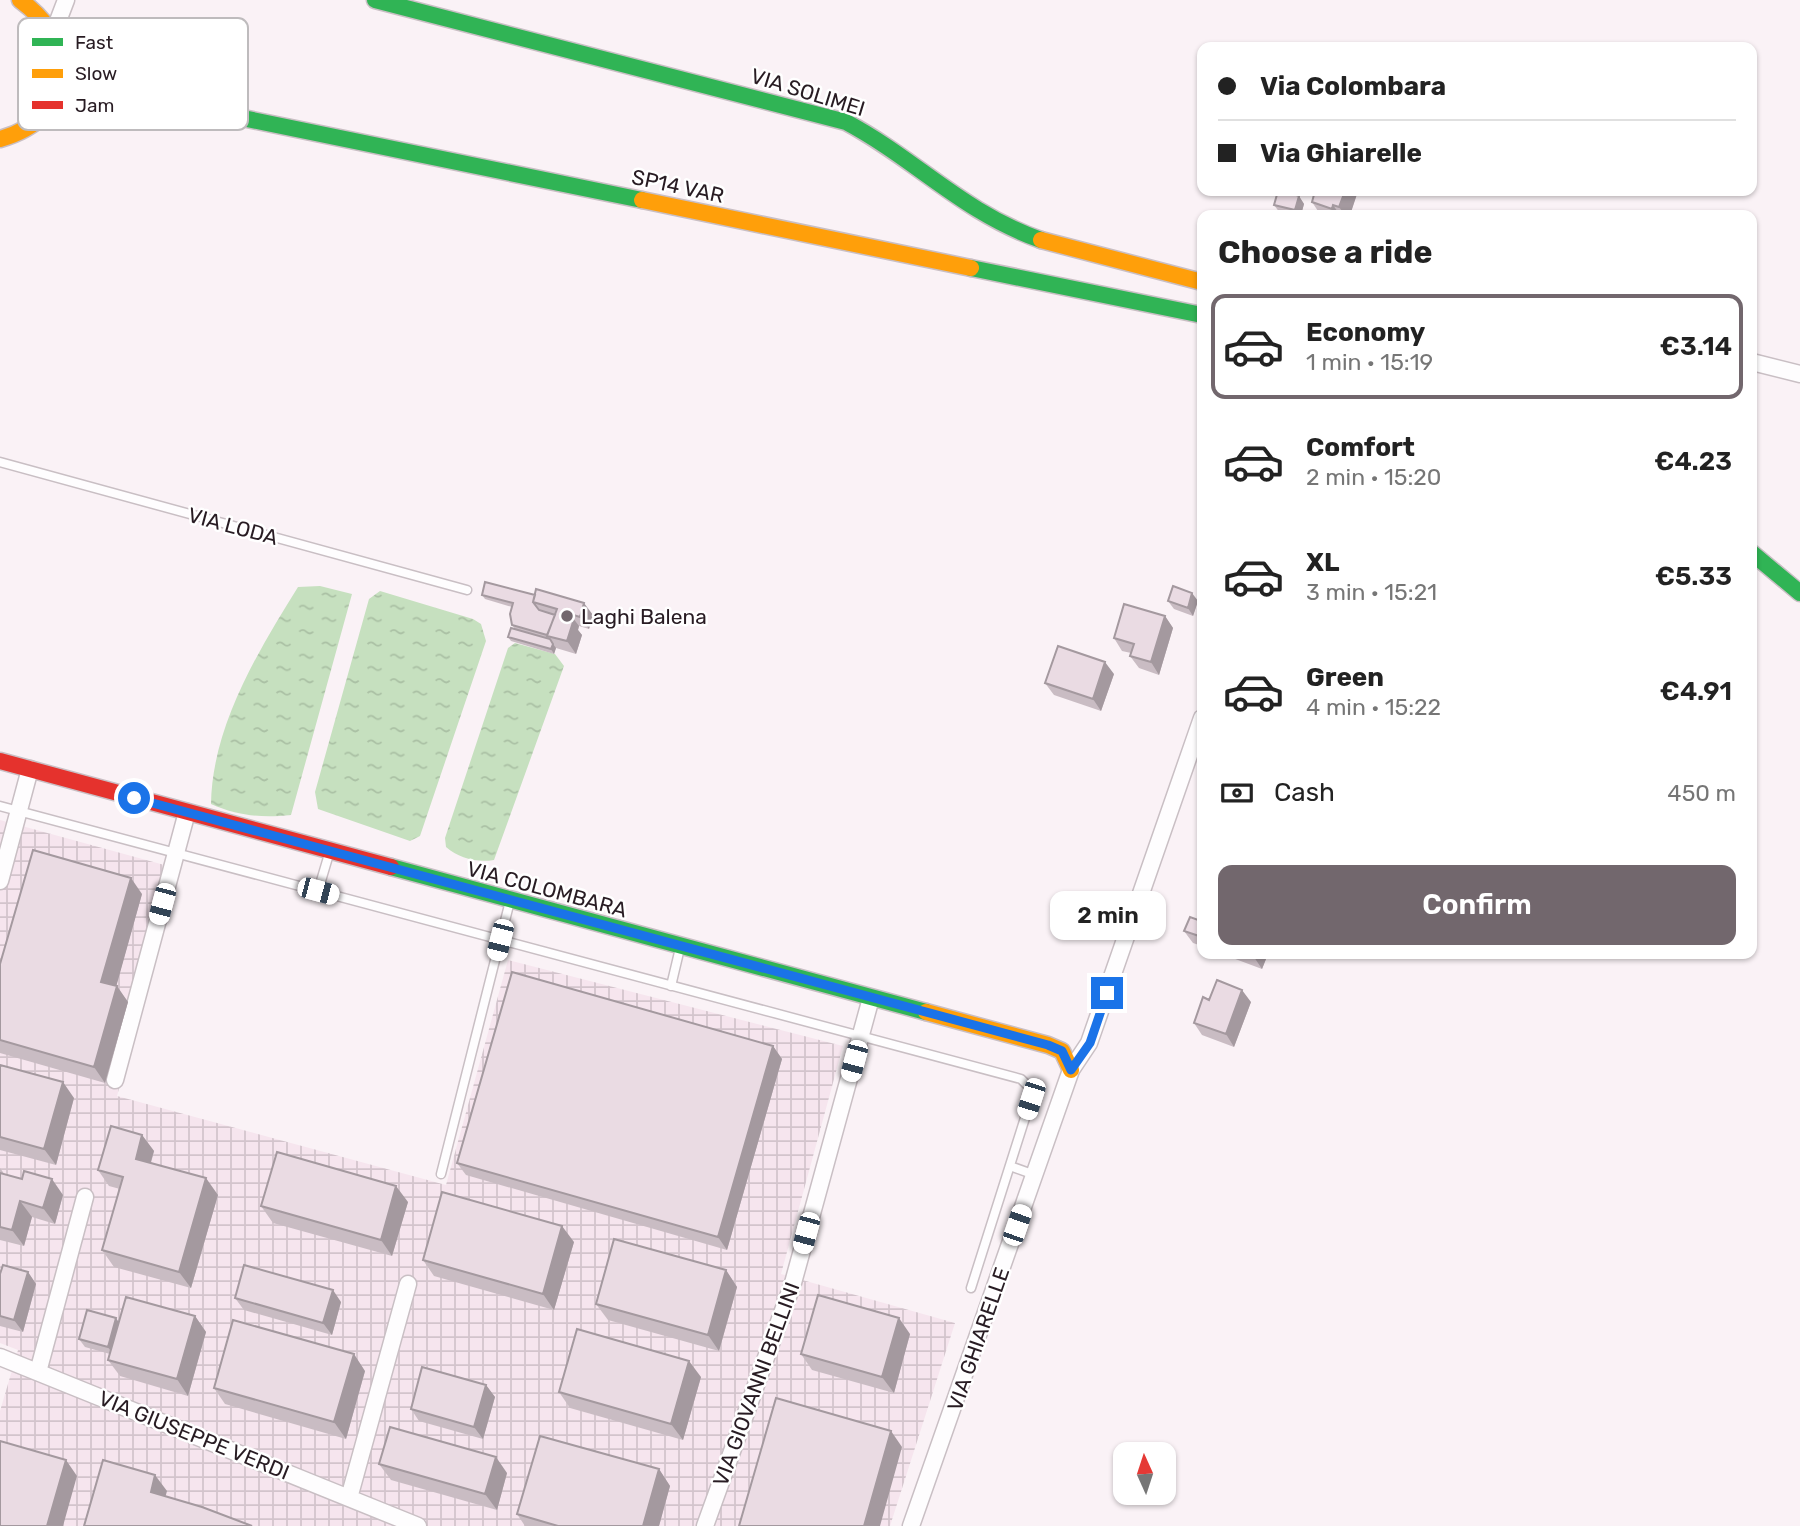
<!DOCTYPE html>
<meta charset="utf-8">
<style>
:root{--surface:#fff;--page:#f6f6f6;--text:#222;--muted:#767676;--line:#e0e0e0;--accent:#72676d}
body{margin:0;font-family:Rubik,sans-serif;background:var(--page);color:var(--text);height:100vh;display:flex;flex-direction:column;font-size:26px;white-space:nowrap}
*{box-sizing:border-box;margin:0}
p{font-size:23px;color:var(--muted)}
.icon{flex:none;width:38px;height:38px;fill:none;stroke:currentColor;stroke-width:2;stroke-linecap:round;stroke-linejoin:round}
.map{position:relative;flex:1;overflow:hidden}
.side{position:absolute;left:1197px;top:210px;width:560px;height:749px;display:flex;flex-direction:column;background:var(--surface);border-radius:14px;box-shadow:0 2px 5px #0004}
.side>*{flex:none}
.top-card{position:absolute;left:1197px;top:42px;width:560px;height:154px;border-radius:14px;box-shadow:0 2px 5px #0004;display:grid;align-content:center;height:154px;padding:0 21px;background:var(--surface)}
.needle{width:46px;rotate:357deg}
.tools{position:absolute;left:1113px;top:1442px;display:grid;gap:14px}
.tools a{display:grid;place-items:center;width:63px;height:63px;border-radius:14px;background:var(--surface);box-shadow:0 2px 5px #0004;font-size:35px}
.end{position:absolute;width:32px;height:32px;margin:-16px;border:9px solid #1a73e8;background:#fff;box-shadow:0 0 0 4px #fff}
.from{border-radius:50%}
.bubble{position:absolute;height:49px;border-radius:14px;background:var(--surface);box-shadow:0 2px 5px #0004;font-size:23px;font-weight:600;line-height:49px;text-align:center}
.car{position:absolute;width:21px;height:42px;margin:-21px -10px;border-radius:9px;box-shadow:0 0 5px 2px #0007;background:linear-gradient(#fff 24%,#345 0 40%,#fff 0 76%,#345 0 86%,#fff 0)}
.top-card b{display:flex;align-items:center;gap:24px;height:66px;font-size:26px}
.top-card b+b{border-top:2px solid var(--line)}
.top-card i{width:18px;height:18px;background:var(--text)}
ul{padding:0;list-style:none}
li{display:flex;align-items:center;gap:21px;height:105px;margin:0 14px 10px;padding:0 7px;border:4px solid transparent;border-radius:14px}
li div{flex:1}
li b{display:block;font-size:26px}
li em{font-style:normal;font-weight:600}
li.current{border-color:var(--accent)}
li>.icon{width:63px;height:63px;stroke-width:1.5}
h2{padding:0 21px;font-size:32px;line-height:84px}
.pay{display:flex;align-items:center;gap:18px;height:77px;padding:0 21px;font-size:26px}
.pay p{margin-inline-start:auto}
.button{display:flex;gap:14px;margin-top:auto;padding:14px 21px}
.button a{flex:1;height:80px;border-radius:14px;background:var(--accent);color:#fff;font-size:28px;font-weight:600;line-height:80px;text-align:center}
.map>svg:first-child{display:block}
</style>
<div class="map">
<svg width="1800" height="1526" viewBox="0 0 1800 1526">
<defs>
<pattern id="industrial-grid" width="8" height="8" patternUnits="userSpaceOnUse" patternTransform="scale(1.75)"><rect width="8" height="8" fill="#f6e5ee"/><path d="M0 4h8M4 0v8" fill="none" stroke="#d3c4cc"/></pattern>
<pattern id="water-ripples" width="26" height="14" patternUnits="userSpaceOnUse" patternTransform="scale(1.75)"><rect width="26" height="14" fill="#c6e0bf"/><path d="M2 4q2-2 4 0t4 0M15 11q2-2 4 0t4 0" fill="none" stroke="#aac0a4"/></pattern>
</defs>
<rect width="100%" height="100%" fill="#faf2f6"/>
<!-- industrial -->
<path fill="url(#industrial-grid)" d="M 0,820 L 179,869 L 117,1096 L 446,1185 L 508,960 L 843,1046 L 781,1274 L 955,1323 L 890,1526 L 0,1526 L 0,1411 L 18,1350 L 0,1343 Z"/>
<!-- water -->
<path fill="url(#water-ripples)" d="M 320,586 L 352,594 L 291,815 C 262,818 238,816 211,804 C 212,727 258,651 298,587 Z
M 380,591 L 473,619 L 481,624 L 486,641 L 420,836 L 410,841 L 318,809 L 315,792 L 369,599 Z
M 515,643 L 555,654 L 564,666 L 494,860 C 476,863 459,858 446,847 L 445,838 L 508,648 Z"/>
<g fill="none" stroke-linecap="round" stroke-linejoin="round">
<defs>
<path id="lane" d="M 0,462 L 467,590
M 0,806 L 1021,1079 L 1032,1090 L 1031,1099 L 971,1288
M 318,891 L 329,854
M 671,986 L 680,948
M 1010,1166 L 1035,1175
M 441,1174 L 510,901"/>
<path id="street" d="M 57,36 L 58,21 L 66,0
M 1752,362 L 1800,374
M 0,881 L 30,769
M 115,1080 L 187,812
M 0,1357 L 418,1526
M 38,1372 L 85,1197
M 349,1498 L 408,1284
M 705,1526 L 793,1283 L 871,998
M 911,1526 L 1071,1070 L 1089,1043 L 1202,718"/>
<path id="fast" d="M 375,0 L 846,122 C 917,160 962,212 1041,240
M 63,52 L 94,75 L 145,98 L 642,200
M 971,268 L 1202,315
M 1752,553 L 1800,593
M 391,867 L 926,1012"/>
<path id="slow" d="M 52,108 L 91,100 L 142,98
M 0,139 C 77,117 82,45 20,0
M 642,200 L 971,268
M 1041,240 L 1202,282
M 926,1012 L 1048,1045 L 1062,1051 L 1071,1070"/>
<path id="jam" d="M 0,761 L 391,867"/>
</defs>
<!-- lane casing -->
<use href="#lane" stroke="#c9bfc4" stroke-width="11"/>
<!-- street casing -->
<use href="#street" stroke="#c9bfc4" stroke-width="19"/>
<!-- fast casing -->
<use href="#fast" stroke="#c9bfc4" stroke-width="19"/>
<!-- slow casing -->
<use href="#slow" stroke="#c9bfc4" stroke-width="19"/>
<!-- jam casing -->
<use href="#jam" stroke="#c9bfc4" stroke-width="19"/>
<!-- lane -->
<use href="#lane" stroke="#fefdfe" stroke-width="8"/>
<!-- street -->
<use href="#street" stroke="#fefdfe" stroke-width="16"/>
<!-- fast -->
<use href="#fast" stroke="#30b455" stroke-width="16"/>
<!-- slow -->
<use href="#slow" stroke="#ff9f0a" stroke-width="16"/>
<!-- jam -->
<use href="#jam" stroke="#e5322d" stroke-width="16"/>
</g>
<!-- wall -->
<path fill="#c9bcc3" d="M 1315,191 L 1358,191 L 1350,215 L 1324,215 L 1320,214 L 1312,202 Z
M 1298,195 L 1304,204 L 1301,215 L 1287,215 L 1280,213 L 1274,205 Z
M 485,582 L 593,615 L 589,629 L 579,626 L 578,630 L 582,635 L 576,654 L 556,648 L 554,654 L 511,641 L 508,637 L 515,629 L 512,625 L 512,607 L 485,599 L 482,595 Z
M 1168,601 L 1198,601 L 1193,616 L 1174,609 Z
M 1165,616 L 1173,628 L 1159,675 L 1139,668 L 1130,656 L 1131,653 L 1122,651 L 1114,638 Z
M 1114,674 L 1101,711 L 1054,695 L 1045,683 Z
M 142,894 L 116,986 L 128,1002 L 105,1083 L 0,1053 L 0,964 Z
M 1202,915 L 1202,946 L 1193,943 L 1184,931 Z
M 1222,954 L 1268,954 L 1262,969 Z
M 1209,1000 L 1251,1002 L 1234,1047 L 1202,1035 L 1194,1023 Z
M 773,1046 L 782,1059 L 727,1250 L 466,1175 L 457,1163 Z
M 0,1065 L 74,1098 L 56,1165 L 0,1150 Z
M 142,1135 L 154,1151 L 151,1163 L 218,1195 L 191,1288 L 114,1267 L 102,1250 L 120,1189 L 109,1186 L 98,1170 Z
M 0,1168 L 5,1175 L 63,1195 L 55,1224 L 32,1217 L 24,1246 L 0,1240 Z
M 408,1202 L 392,1256 L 273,1223 L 261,1206 Z
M 574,1242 L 554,1310 L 434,1276 L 423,1260 Z
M 726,1270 L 737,1287 L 719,1351 L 608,1320 L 596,1304 Z
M 28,1272 L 36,1284 L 23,1332 L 0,1326 L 0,1274 Z
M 235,1298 L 341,1302 L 332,1335 L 244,1310 Z
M 195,1316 L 206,1332 L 188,1396 L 120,1376 L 108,1360 L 110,1354 L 85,1347 L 79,1339 L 119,1322 Z
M 910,1334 L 894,1393 L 812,1370 L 801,1354 Z
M 365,1371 L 346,1439 L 225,1404 L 214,1388 Z
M 701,1377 L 683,1440 L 570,1408 L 559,1392 Z
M 486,1385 L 495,1397 L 483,1439 L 419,1421 L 411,1409 Z
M 379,1464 L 507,1473 L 497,1510 L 391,1480 Z
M 659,1469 L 670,1486 L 659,1526 L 525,1526 L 517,1514 Z"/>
<!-- shaded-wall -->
<path fill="#a4999f" d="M 1292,191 L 1300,191 L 1297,202 L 1291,193 Z
M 1345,191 L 1358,191 L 1350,215 L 1345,215 L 1339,207 Z
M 1299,196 L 1304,204 L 1301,215 L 1298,215 L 1295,210 Z
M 1333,205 L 1340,215 L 1336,215 L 1332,209 Z
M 1192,593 L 1198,601 L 1193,616 L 1188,608 Z
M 584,603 L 593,615 L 589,629 L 580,617 Z
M 570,614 L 579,626 L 578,630 L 582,635 L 576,654 L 567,641 L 569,621 Z
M 1165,616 L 1173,628 L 1159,675 L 1151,662 Z
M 553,644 L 556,648 L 554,654 L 551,649 Z
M 1105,662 L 1114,674 L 1101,711 L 1093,699 Z
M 131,878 L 142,894 L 113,998 L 101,982 Z
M 1255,954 L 1268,954 L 1262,969 L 1254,957 Z
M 117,986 L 128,1002 L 105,1083 L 94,1067 Z
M 1242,990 L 1251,1002 L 1234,1047 L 1226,1034 Z
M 773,1046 L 782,1059 L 727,1250 L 718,1237 Z
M 63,1082 L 74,1098 L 56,1165 L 44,1149 Z
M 142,1135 L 154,1151 L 147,1175 L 136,1159 Z
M 206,1178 L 218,1195 L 191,1288 L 179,1272 Z
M 52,1179 L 63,1195 L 55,1224 L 43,1208 Z
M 396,1186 L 408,1202 L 392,1256 L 381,1240 Z
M 20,1201 L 32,1217 L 24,1246 L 12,1230 Z
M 562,1226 L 574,1242 L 554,1310 L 543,1294 Z
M 726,1270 L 737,1287 L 719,1351 L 708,1335 Z
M 28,1272 L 36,1284 L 23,1332 L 14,1320 Z
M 333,1290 L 341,1302 L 332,1335 L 323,1323 Z
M 195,1316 L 206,1332 L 188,1396 L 177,1379 Z
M 116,1318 L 122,1327 L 114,1356 L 108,1347 Z
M 899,1318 L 910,1334 L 894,1393 L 882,1377 Z
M 354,1354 L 365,1371 L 346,1439 L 334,1422 Z
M 689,1361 L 701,1377 L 683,1440 L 671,1424 Z
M 486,1385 L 495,1397 L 483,1439 L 474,1427 Z
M 891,1431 L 902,1447 L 880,1526 L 864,1526 Z
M 496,1457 L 507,1473 L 497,1510 L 485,1494 Z
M 66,1460 L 77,1476 L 63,1526 L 47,1526 Z
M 659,1469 L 670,1486 L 659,1526 L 643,1526 Z
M 155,1475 L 167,1491 L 162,1509 L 151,1492 Z"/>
<!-- building -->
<path fill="#eadbe3" stroke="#a4999f" stroke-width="2" d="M 1278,191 L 1292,191 L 1291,193 L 1299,196 L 1295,210 L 1274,205 Z
M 1315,191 L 1345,191 L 1339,207 L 1333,205 L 1332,209 L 1312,202 Z
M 485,582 L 535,595 L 533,602 L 539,610 L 555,615 L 547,635 L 512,625 L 510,614 L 513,603 L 482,595 Z
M 1173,586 L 1192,593 L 1188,608 L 1168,601 Z
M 536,589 L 584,603 L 580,617 L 570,614 L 569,621 L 573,622 L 567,641 L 547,636 L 557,609 L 533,602 Z
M 1124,604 L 1165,616 L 1151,662 L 1130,656 L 1134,644 L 1114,638 Z
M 511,628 L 550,639 L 553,644 L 551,649 L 508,637 Z
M 1058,646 L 1105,662 L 1093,699 L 1045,683 Z
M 33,850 L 131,878 L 101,982 L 117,986 L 94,1067 L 0,1040 L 0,964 Z
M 1200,914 L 1202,915 L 1202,937 L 1184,931 L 1190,917 L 1198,920 Z
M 512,972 L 773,1046 L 718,1237 L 457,1163 Z
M 1217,980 L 1242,990 L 1226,1034 L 1194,1023 L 1203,997 L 1209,1000 Z
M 0,1065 L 63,1082 L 44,1149 L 0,1137 Z
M 111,1126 L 142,1135 L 136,1159 L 206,1178 L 179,1272 L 102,1250 L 123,1177 L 98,1170 Z
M 277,1152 L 396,1186 L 381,1240 L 261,1206 Z
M 24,1171 L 52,1179 L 43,1208 L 20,1201 L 12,1230 L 0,1227 L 0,1173 L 22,1179 Z
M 442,1192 L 562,1226 L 543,1294 L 423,1260 Z
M 614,1239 L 726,1270 L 708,1335 L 596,1304 Z
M 3,1265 L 28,1272 L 14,1320 L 0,1316 L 0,1274 Z
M 244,1265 L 333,1290 L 323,1323 L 235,1298 Z
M 818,1295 L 899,1318 L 882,1377 L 801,1354 Z
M 126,1297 L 195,1316 L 177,1379 L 108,1360 Z
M 87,1310 L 116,1318 L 108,1347 L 79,1339 Z
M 233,1320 L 354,1354 L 334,1422 L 214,1388 Z
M 577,1329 L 689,1361 L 671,1424 L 559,1392 Z
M 422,1367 L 486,1385 L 474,1427 L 411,1409 Z
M 776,1398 L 891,1431 L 864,1526 L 739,1526 Z
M 390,1427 L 496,1457 L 485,1494 L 379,1464 Z
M 540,1436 L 659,1469 L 643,1526 L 558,1526 L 517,1514 Z
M 0,1441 L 66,1460 L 47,1526 L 0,1526 Z
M 103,1460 L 155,1475 L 151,1492 L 202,1507 L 252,1526 L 84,1526 Z"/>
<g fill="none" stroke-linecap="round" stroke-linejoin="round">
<!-- route -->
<path stroke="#1a73e8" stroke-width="9" d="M 134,798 L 1048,1045 L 1062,1051 L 1071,1070 L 1090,1043 L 1107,993"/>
</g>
<!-- markers -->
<circle fill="#72676d" stroke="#fff" stroke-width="2.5" cx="567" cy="616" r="7"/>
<g text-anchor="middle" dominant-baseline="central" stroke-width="5" stroke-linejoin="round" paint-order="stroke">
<!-- street labels -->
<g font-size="21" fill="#281c23" stroke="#fff">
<text transform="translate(808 92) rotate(17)">VIA SOLIMEI</text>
<text transform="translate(678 186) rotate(12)">SP14 VAR</text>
<text transform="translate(233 526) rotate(15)">VIA LODA</text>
<text transform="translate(547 889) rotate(15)">VIA COLOMBARA</text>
<text transform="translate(978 1339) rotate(-71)">VIA GHIARELLE</text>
<text transform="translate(756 1384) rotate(-70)">VIA GIOVANNI BELLINI</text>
<text transform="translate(194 1435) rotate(22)">VIA GIUSEPPE VERDI</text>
</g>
<!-- poi labels -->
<g font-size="21" fill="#281c23" stroke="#fff" text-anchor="start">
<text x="581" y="616">Laghi Balena</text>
</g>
</g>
<!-- legend -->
<rect x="18" y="18" width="230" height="112" rx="10" fill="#fff" stroke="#bebbbd" stroke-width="2"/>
<rect x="32" y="38" width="31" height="8" fill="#30b455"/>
<rect x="32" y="69" width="31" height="9" fill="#ff9f0a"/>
<rect x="32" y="101" width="31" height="8" fill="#e5322d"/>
<g font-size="19" fill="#281c23">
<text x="75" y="49">Fast</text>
<text x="75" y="80">Slow</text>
<text x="75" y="112">Jam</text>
</g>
</svg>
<div class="tools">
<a><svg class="needle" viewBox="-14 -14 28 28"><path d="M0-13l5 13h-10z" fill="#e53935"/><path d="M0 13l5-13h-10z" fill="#767676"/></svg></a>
</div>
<i class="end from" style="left:134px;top:798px"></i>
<i class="end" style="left:1107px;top:993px"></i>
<div class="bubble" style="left:1050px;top:891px;width:116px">2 min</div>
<i class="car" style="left:318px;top:891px;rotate:105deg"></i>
<i class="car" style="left:162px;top:904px;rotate:195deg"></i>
<i class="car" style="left:500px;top:940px;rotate:194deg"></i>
<i class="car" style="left:854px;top:1061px;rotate:195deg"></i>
<i class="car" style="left:1031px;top:1099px;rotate:198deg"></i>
<i class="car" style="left:1017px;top:1225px;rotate:19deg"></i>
<i class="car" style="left:806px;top:1233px;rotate:195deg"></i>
<div class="top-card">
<b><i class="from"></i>Via Colombara</b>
<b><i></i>Via Ghiarelle</b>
</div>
<section class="side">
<h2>Choose a ride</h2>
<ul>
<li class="current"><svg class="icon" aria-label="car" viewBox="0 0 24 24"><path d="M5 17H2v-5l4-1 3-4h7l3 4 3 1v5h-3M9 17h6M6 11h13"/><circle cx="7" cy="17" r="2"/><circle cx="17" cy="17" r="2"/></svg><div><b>Economy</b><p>1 min · 15:19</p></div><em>€3.14</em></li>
<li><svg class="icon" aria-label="car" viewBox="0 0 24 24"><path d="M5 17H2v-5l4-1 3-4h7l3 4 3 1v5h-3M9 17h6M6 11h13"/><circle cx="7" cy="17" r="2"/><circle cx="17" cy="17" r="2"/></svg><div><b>Comfort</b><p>2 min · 15:20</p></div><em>€4.23</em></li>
<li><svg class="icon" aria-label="car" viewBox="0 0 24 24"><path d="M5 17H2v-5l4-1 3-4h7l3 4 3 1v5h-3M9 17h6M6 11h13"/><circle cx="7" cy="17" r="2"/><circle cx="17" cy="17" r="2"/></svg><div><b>XL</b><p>3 min · 15:21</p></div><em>€5.33</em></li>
<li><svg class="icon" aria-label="car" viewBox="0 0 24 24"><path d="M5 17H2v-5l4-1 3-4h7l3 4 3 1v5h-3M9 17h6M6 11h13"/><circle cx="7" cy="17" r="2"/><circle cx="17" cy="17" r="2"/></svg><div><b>Green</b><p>4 min · 15:22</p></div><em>€4.91</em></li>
</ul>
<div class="pay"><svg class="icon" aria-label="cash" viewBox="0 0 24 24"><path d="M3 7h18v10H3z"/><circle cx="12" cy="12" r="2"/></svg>Cash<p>450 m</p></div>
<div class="button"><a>Confirm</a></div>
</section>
</div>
